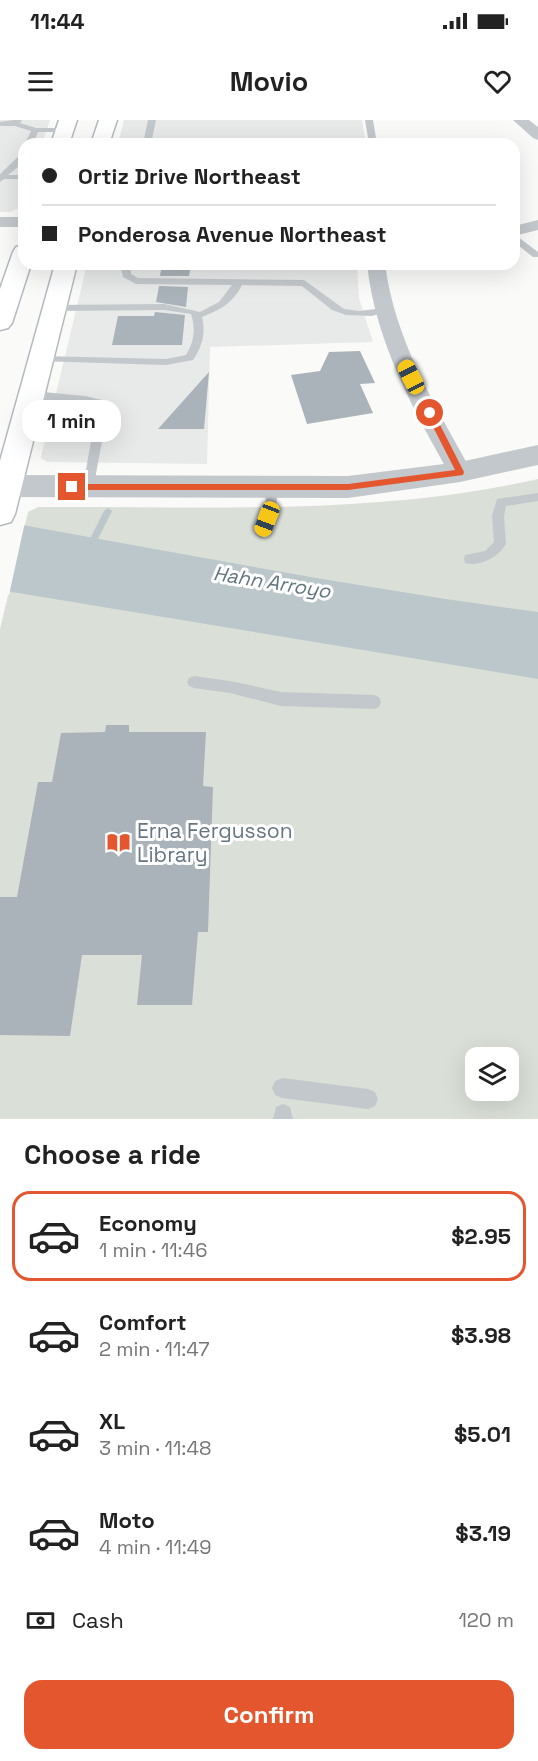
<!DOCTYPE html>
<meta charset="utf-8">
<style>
:root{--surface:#fff;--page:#f6f6f6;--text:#222;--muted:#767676;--line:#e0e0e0;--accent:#e4572e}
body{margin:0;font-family:"Space Grotesk",sans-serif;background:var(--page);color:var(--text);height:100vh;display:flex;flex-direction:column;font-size:22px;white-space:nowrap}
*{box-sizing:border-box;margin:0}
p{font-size:20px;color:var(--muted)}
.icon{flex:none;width:33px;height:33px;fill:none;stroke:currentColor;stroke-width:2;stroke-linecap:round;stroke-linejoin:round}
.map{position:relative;height:999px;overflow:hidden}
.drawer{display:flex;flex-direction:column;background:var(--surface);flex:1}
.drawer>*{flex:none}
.guide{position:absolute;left:18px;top:18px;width:502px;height:132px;border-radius:18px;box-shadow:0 6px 24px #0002;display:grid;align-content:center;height:132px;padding:0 24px;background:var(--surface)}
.controls{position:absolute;left:465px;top:927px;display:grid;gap:12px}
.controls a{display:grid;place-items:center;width:54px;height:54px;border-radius:12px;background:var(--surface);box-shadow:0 6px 24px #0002;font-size:30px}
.end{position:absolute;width:27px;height:27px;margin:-14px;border:8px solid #e4572e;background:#fff;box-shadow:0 0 0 3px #fff}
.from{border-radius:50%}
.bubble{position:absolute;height:42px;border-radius:18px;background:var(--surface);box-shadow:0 6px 24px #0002;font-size:20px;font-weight:600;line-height:42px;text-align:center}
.car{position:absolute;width:18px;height:36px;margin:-18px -9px;border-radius:8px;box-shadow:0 0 4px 2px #0007;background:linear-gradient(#f5c518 24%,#345 0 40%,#f5c518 0 76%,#345 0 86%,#f5c518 0)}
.guide b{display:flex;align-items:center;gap:21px;height:57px;font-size:22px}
.guide b+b{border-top:2px solid var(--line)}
.guide i{width:15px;height:15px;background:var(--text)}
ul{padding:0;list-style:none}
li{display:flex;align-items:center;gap:18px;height:90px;margin:0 12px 9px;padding:0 12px;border:3px solid transparent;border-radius:18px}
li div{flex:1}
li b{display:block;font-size:22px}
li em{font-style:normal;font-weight:600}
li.on{border-color:var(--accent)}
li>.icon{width:54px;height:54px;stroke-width:1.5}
h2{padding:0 24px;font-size:27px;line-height:72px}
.pay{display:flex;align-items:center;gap:15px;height:66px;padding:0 24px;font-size:22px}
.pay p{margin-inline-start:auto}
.button{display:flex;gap:12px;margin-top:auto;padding:12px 24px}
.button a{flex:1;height:69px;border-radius:18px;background:var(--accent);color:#fff;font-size:24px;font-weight:600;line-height:69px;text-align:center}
.status{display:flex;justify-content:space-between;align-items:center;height:42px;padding:0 30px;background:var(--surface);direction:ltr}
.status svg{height:16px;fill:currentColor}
header{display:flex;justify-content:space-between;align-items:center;height:78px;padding:0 24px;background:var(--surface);font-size:27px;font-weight:600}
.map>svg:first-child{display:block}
</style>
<div class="status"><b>11:44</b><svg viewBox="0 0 49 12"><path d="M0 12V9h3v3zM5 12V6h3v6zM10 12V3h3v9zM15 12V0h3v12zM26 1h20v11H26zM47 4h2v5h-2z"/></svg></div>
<header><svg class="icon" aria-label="menu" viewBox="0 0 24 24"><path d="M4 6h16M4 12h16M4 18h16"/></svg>Movio<svg class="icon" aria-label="heart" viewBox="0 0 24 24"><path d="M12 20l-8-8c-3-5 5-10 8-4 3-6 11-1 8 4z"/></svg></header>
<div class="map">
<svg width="538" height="999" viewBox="0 0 538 999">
<rect width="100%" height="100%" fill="#fafaf8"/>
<!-- built -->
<path fill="#e8e9e9" d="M 0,0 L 50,0 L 42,24 L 24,24 L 24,75 L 19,88 L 10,92 L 0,92 Z
M 124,0 L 362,0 L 366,24 L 118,24 Z
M 87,144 L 357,144 L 359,178 L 373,222 L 210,227 L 207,344 L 47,342 L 41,338 L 42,332 Z"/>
<!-- green -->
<path fill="#dadfd7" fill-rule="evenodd" d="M 538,359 L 538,999 L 0,999 L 0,509 L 28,392 L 38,387 C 204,386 375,396 538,359 ZM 476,938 L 508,938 L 508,970 L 476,970 Z"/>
<!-- water -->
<path fill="#bbc7cb" d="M 0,401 C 179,433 358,468 538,492 L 538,559 L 0,470 Z"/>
<!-- pier -->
<path fill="#fafaf8" d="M 0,398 L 25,402 L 9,475 L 0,473 Z"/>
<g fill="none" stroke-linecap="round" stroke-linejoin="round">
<!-- stream -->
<path fill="#bbc7cb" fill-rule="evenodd" d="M 108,388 L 112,391 L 92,431 L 86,431 L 85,429 L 104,391 Z"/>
</g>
<!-- building -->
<path fill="#aab3b9" d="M 162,144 L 191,144 L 189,156 L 160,156 Z
M 159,166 L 188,167 L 186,187 L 156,182 Z
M 155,192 L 185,195 L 182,225 L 112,225 L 118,196 L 154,196 Z
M 360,231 L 375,263 L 360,264 L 373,293 L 307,304 L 291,255 L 320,251 L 329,232 Z
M 209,252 L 204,309 L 158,309 Z
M 106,605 L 129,605 L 129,612 L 206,612 L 203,666 L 213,667 L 208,812 L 198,812 L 192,885 L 137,885 L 142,835 L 82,835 L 70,916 L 0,915 L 0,777 L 17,777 L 38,662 L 52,662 L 61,613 L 105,612 Z"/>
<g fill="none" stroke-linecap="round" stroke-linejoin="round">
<defs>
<path id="secondary" d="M 59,0 L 77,0 L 69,24 L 51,24 Z
M 99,0 L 117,0 L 109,24 L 91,24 Z
M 24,125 L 24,144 L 31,144 L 12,203 L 8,208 L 0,210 L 0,169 L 13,132 L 16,127 Z
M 55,144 L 77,144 L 15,394 L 11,402 L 0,405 L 0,341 Z"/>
</defs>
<!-- secondary casing -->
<use href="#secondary" stroke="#b3babf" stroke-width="3"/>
<!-- service -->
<path fill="#c3c8cc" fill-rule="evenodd" d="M 14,0 L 22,0 L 20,3 L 36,8 L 65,8 L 69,10 L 65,12 L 38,12 L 33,24 L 25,24 L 31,11 L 15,6 L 0,6 L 0,2 Z
M 148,0 L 156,0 L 151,24 L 143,24 Z
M 365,0 L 373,0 L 377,24 L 369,24 Z
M 21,34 L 24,34 L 24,42 L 8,55 L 24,55 L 24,59 L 4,59 L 0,62 L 0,54 Z
M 514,114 L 538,132 L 538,137 L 533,137 L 514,122 Z
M 120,144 L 130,144 L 131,154 L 138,158 L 304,160 L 344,189 L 359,191 L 384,188 L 389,191 L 372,196 L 346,195 L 332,190 L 302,166 L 242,165 C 233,183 220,190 202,197 C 206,213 202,227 193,240 L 166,245 L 37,241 L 37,237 L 41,236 L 166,239 L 186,235 C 194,222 196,209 191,194 L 164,190 L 55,191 L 50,188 L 55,185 L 164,184 L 200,192 L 219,182 L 232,165 L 136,164 L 123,157 Z
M 32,271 L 85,276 L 106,281 L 108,288 L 93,370 L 89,371 L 83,367 L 97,287 L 28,278 L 27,275 Z
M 271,363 L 277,367 C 278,380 275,413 261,419 L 255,414 L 266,385 L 265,367 Z
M 538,373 L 538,381 L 506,386 L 504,396 L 506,424 C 498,437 481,447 465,443 L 464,439 L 465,435 L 485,431 L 494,422 L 492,396 L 497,379 Z
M 194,556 L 230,561 L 281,572 L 374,575 L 379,577 L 381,582 L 379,587 L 374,589 L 281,586 L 230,573 L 194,568 L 189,566 L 187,562 L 189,558 Z
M 282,958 L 368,969 L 375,972 L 378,979 L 375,986 L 368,989 L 282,978 L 275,975 L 272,968 L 275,961 Z
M 283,984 L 290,987 L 293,999 L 273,999 L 276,987 Z"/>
<!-- minor -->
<path fill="#c3c8cc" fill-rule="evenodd" d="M 513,0 L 529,0 L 538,7 L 538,20 L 533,18 Z
M 0,97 L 24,97 L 24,107 L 0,107 Z
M 538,100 L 538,110 L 514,116 L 514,106 Z
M 367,144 L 385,144 C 395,221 435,285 472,352 L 468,358 L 460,360 L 452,358 C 414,291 375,221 367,144 Z"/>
<!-- tertiary -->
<path fill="#c3c8cc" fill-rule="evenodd" d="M 538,325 L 538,345 L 460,362 L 348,378 L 0,377 L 0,355 L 348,356 L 460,342 Z"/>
<!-- secondary -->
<use href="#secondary" fill="#fff" fill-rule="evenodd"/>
</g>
<!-- route -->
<path fill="#e4572e" d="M 427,291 L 434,293 L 464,352 L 463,355 L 348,370 L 72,370 L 67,367 L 72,364 L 348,364 L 455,350 L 426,293 Z"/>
<!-- icons -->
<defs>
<symbol id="library-bare" viewBox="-9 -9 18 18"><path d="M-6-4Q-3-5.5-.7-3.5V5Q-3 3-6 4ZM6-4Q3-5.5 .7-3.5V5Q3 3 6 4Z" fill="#e4572e" stroke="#fff" stroke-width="2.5" paint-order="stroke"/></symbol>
</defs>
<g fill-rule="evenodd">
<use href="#library-bare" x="102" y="706" width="33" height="33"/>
</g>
<g text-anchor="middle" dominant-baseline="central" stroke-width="6" stroke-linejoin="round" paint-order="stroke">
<!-- water labels -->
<g font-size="20" font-style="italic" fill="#60757c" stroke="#fff">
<text transform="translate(272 462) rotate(9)">Hahn Arroyo</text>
</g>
<!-- near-poi labels -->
<g font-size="21" fill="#657683" stroke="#fff" text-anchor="start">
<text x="137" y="710">Erna Fergusson<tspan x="137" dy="24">Library</tspan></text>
</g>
</g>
</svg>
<div class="controls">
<a><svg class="icon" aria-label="layers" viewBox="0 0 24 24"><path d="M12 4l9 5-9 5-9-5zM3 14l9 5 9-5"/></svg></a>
</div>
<i class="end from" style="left:430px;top:293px"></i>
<i class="end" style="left:72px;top:367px"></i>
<div class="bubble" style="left:22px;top:280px;width:99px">1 min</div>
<i class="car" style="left:411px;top:257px;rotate:333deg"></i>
<i class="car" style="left:267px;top:399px;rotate:201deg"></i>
<div class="guide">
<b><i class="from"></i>Ortiz Drive Northeast</b>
<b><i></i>Ponderosa Avenue Northeast</b>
</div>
</div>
<section class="drawer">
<h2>Choose a ride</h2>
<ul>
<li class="on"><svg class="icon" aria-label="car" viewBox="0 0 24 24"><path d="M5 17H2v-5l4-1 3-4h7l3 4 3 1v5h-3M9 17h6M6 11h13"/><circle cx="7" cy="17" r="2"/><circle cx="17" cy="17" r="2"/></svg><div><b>Economy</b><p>1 min · 11:46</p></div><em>$2.95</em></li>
<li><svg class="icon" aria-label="car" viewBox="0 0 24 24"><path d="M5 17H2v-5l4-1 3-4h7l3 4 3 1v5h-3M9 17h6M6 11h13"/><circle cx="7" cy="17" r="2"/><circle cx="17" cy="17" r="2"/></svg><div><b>Comfort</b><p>2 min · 11:47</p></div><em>$3.98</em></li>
<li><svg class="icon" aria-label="car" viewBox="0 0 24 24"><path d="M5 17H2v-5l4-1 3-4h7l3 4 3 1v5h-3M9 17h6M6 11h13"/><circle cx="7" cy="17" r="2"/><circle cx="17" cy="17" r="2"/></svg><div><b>XL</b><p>3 min · 11:48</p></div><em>$5.01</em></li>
<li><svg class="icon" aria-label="car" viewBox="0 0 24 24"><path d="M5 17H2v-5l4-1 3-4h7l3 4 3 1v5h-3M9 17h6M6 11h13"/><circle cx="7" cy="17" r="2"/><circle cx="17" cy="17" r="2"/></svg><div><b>Moto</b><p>4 min · 11:49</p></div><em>$3.19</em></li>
</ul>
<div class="pay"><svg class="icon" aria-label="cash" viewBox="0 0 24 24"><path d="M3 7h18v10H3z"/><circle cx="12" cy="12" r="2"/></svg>Cash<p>120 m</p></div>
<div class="button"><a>Confirm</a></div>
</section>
